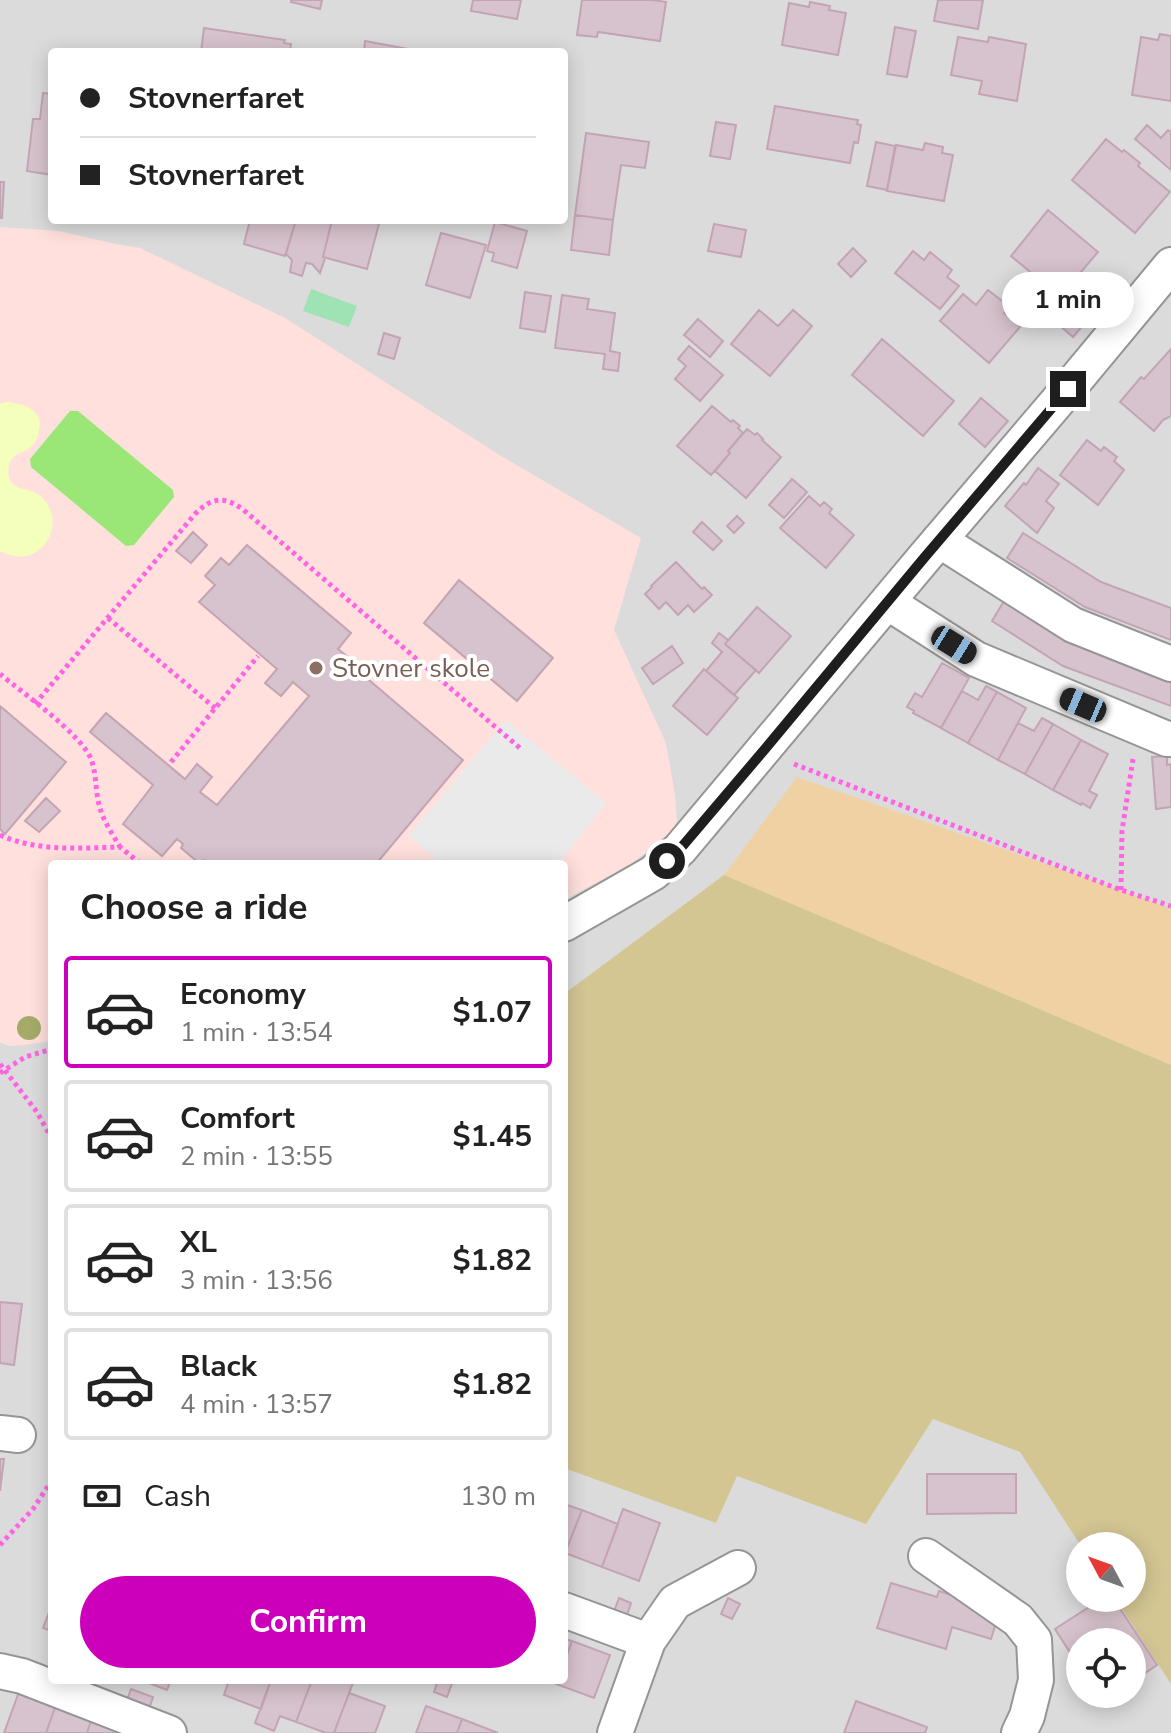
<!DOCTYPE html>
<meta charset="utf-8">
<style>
:root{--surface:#fff;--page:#f6f6f6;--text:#222;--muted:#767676;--line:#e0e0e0;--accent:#c0b}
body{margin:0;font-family:"Nunito Sans",sans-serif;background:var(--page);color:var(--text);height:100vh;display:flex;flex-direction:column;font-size:30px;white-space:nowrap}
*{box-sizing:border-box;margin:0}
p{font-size:26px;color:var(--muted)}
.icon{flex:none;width:44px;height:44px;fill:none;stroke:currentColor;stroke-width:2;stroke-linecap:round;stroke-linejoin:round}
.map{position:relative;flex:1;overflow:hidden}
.sheet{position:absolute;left:48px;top:860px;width:520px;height:824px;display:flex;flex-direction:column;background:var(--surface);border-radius:8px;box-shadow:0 4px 20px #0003}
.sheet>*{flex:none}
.banner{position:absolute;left:48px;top:48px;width:520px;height:176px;border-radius:8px;box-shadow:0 4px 20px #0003;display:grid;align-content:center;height:176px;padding:0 32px;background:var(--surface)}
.needle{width:52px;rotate:311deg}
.fabs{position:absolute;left:1066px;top:1532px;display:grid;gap:16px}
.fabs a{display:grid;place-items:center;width:80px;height:80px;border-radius:50%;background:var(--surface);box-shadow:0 4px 20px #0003;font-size:40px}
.end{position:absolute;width:36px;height:36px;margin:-18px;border:10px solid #1e1e1e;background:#fff;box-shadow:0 0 0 4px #fff}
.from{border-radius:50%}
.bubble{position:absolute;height:56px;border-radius:28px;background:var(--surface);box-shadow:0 4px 20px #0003;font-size:26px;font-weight:700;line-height:56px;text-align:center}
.car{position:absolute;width:24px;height:48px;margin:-24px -12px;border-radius:10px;box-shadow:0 0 6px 2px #0007;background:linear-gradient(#222 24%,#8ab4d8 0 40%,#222 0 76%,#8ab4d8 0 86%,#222 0)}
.banner b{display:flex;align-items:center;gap:28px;height:76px;font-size:30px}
.banner b+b{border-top:2px solid var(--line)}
.banner i{width:20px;height:20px;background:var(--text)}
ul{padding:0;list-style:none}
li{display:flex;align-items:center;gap:24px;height:112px;margin:0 16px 12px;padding:0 16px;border:4px solid var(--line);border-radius:8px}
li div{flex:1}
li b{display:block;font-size:30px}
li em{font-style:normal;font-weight:700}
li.current{border-color:var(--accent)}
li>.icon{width:72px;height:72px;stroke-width:1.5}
h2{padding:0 32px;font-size:36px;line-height:96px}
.pay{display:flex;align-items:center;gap:20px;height:88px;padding:0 32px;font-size:30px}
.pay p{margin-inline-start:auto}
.action{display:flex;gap:16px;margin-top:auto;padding:16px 32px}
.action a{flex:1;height:92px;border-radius:48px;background:var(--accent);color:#fff;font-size:32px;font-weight:700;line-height:92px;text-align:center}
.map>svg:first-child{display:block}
</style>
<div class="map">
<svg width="1171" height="1733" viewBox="0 0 1171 1733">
<rect width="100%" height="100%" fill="#f0e3e6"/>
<!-- residential -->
<path fill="#dcdbdc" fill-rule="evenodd" d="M 0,0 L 1171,0 L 1171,1733 L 0,1733 ZM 52,52 L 564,52 L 564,220 L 52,220 ZM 52,864 L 564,864 L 564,1680 L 52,1680 ZM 1080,1546 L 1132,1546 L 1132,1598 L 1080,1598 ZM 1080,1642 L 1132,1642 L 1132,1694 L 1080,1694 Z"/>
<!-- education -->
<path fill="#ffe0dd" d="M 0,227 L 59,231 L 116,244 L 140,248 L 161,258 L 285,318 L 501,456 L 641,538 L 614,630 L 666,743 L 675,795 L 677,820 L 674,830 L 631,864 L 564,900 L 564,864 L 52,864 L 52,1041 L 23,1045 L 9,1046 L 0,1042 Z"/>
<!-- grass -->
<path fill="#f0d1a3" d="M 797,777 L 1121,890 L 1171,909 L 1171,1065 L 724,875 Z"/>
<!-- forest -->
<path fill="#d4c693" d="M 724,875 L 1171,1065 L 1171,1684 L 1115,1598 L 1132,1598 L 1132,1546 L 1081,1546 L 1020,1452 L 933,1419 L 866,1524 L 737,1476 L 716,1523 L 564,1468 L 564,994 Z"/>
<!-- park -->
<path fill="#f4ffbb" d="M 8,402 C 24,404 44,410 39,430 C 38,436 36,442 31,447 C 25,453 16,452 11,460 C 8,465 8,472 9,478 C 13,491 30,488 39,495 C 61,511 55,546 30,555 C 19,558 10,556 0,551 L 0,404 Z"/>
<!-- pitch -->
<path fill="#9ae778" d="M 70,411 L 78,411 L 173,490 L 174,497 L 134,545 L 126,546 L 31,467 L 30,459 Z"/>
<!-- parking -->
<path fill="#eaeaea" d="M 506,720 L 606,803 L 558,864 L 441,864 L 408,836 Z"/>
<!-- water -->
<path fill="#9fe2b4" d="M 311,289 L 357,306 L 349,327 L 303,311 Z"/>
<!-- building -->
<path fill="#d7c3cd" stroke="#c3a4b3" stroke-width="2" d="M 291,0 L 322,0 L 320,9 L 291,2 Z
M 473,0 L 521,0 L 517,19 L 471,11 Z
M 582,0 L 653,0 L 666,2 L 660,41 L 598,32 L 597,37 L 577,35 Z
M 938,0 L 983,0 L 978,29 L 934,21 Z
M 810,2 L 830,6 L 829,10 L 846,13 L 838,55 L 782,45 L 789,3 L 809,7 Z
M 895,27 L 916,31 L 907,77 L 887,74 Z
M 204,28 L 285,40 L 284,43 L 291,44 L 290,52 L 201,52 Z
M 1160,34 L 1171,36 L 1171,101 L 1132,95 L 1141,37 L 1158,40 Z
M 958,37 L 988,42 L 989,37 L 1026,44 L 1017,101 L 979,94 L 982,81 L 951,75 Z
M 365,41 L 414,50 L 414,52 L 364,52 Z
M 43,93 L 52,94 L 52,175 L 27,171 L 33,119 L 40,119 Z
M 775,106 L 858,120 L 857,124 L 861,125 L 858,143 L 854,142 L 850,163 L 767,149 Z
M 716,122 L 736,125 L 730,159 L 710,156 Z
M 1147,125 L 1161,138 L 1168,130 L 1171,132 L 1171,170 L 1135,139 Z
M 586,133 L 649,142 L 645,168 L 621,165 L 613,220 L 575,215 Z
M 1106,139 L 1122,152 L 1124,150 L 1140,163 L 1138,166 L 1170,192 L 1135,233 L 1072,180 Z
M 876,142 L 895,146 L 887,190 L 867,186 Z
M 925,143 L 943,147 L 942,153 L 953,155 L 944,201 L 887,191 L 896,145 L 923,150 Z
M 0,182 L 4,182 L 2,218 L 0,218 Z
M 1048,210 L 1098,252 L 1069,286 L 1068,285 L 1059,296 L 1011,256 Z
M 575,215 L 613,220 L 609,255 L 571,250 Z
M 250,220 L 296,220 L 285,256 L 244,244 Z
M 296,220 L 332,220 L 323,257 L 325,258 L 320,273 L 312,264 L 306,263 L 302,276 L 290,272 L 292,260 L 286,254 Z
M 332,220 L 380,220 L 367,269 L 323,257 Z
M 495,222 L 527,231 L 517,268 L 492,261 L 494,253 L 487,251 Z
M 714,224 L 746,230 L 741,257 L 708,251 Z
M 441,233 L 486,245 L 470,298 L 426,285 Z
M 853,248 L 866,261 L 851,277 L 838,264 Z
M 913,251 L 924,260 L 930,252 L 952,270 L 947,277 L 959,286 L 940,309 L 895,273 Z
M 988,290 L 1010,307 L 1004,313 L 1020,327 L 989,363 L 940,321 L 963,294 L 976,305 Z
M 1074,291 L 1096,310 L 1073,337 L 1051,318 Z
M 525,292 L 551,296 L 545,332 L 520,328 Z
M 562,295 L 589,299 L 587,309 L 615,313 L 610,351 L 620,353 L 618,371 L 603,369 L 605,354 L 555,348 Z
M 759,310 L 778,326 L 793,310 L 812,326 L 770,376 L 731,344 Z
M 698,319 L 723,341 L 710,357 L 684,335 Z
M 384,333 L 400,338 L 394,359 L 378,354 Z
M 882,339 L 954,401 L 923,436 L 852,375 Z
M 689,346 L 723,375 L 700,401 L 675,379 L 686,366 L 678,359 Z
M 1171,349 L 1171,416 L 1163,420 L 1154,431 L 1120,402 L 1141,377 L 1144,379 Z
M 981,398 L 1008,421 L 985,447 L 959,424 Z
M 712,406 L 731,422 L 733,420 L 740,426 L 738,428 L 743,433 L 728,451 L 730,453 L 711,475 L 677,446 Z
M 747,429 L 755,435 L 757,433 L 763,439 L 762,440 L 781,457 L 746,498 L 715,471 L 730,453 L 728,451 Z
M 1087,440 L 1101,451 L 1104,447 L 1117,457 L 1114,461 L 1124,470 L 1098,505 L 1060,475 Z
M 1038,468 L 1059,484 L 1046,501 L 1054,508 L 1037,533 L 1005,506 L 1024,483 L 1026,485 Z
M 792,479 L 807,492 L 784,518 L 769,505 Z
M 809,496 L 820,506 L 824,502 L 832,509 L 829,513 L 854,535 L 826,568 L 780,528 Z
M 737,516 L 744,523 L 734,533 L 727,526 Z
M 702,522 L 722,541 L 713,550 L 693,532 Z
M 193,532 L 207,545 L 191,563 L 176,551 Z
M 1023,533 L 1101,582 L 1171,608 L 1171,640 L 1085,607 L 1007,558 Z
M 247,545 L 351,633 L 338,649 L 364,670 L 362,674 L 463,760 L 376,864 L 208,864 L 204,860 L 200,864 L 181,848 L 183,844 L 177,839 L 162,856 L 123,824 L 153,785 L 90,732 L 106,713 L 185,779 L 197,764 L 212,777 L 200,792 L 217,805 L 309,696 L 293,682 L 281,696 L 265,683 L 277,669 L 199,602 L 215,585 L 205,576 L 221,558 L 229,565 Z
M 676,562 L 702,589 L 704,587 L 712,595 L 694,612 L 688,605 L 678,615 L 666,602 L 659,609 L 645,594 L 652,587 L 651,586 Z
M 459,580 L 553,658 L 517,701 L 424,623 Z
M 1007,596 L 1171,674 L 1171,706 L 1063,666 L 992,621 Z
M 757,607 L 791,636 L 759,673 L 725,644 Z
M 719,633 L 728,640 L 725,644 L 756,670 L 734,695 L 706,671 L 722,652 L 712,643 Z
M 672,646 L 683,663 L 653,684 L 642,668 Z
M 942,663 L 969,678 L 941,728 L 913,713 L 914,711 L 907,707 L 915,693 L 922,697 Z
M 704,669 L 738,698 L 707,735 L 673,706 Z
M 986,686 L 997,692 L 968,743 L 941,728 L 962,691 L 978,700 Z
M 997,692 L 1026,708 L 998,760 L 968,743 Z
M 0,706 L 66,762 L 5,834 L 0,829 Z
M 1042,718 L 1053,724 L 1025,774 L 998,760 L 1018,723 L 1034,731 Z
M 1053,724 L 1081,740 L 1053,790 L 1025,774 Z
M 1081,740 L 1108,754 L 1089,791 L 1097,795 L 1090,808 L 1082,803 L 1081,805 L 1053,790 Z
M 1167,756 L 1167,765 L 1171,764 L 1171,807 L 1156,809 L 1152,757 Z
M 46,798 L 60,811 L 39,832 L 25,821 Z
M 0,1302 L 22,1304 L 14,1365 L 0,1363 Z
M 0,1459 L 4,1459 L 0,1491 Z
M 927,1474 L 1016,1474 L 1016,1513 L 927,1514 Z
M 564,1504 L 582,1510 L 565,1553 L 564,1553 Z
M 623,1509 L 660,1523 L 639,1581 L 602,1567 Z
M 582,1510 L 618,1524 L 602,1567 L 565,1553 Z
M 891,1583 L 937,1597 L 939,1591 L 961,1598 L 960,1601 L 999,1613 L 991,1639 L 952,1627 L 946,1649 L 877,1628 Z
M 619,1598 L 631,1603 L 625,1621 L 612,1617 Z
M 728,1598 L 740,1604 L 732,1619 L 721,1614 Z
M 1103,1598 L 1113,1598 L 1157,1665 L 1132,1682 L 1132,1642 L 1080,1642 L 1080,1668 L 1055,1629 Z
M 52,1605 L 52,1631 L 43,1628 Z
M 564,1639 L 572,1641 L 564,1664 Z
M 572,1641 L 610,1655 L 594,1698 L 556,1684 L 558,1680 L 564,1680 L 564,1664 Z
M 147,1680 L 171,1680 L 167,1690 L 146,1682 Z
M 229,1680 L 271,1680 L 261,1709 L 224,1695 Z
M 271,1680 L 312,1680 L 296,1722 L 280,1716 L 274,1731 L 255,1723 Z
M 312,1680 L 354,1680 L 334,1733 L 326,1733 L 296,1722 Z
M 438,1680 L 453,1681 L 447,1697 L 434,1692 Z
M 20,1689 L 57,1702 L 46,1733 L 4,1733 Z
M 131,1689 L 153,1697 L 148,1712 L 126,1703 Z
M 349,1693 L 385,1706 L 375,1733 L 334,1733 Z
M 1097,1694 L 1113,1694 L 1102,1702 Z
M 856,1701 L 927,1727 L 925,1733 L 844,1733 Z
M 57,1702 L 93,1715 L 87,1733 L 46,1733 Z
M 426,1706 L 462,1719 L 457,1733 L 416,1733 Z
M 93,1715 L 127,1733 L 87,1733 Z
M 462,1719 L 498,1733 L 457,1733 Z"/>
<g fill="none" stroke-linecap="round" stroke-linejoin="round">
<defs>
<path id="minor" d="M 939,540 L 1073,625 L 1171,664
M 887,602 L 976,659 L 1167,739 L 1171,739
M 564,924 L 653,873 L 680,849 L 924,558 L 1068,389 L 1171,265
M 0,1433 L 18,1435
M 926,1556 L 1018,1620 L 1034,1640 L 1036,1680 L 1027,1716 L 1019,1733
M 564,1610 L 648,1641
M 0,1671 L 22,1676 L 169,1733
M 615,1733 L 648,1641 L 675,1602 L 738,1568"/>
</defs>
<!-- minor casing -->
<use href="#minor" stroke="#959595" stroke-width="38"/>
<!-- path -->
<path stroke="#ff65e2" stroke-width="5" stroke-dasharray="4 4" stroke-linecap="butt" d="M 108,618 L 215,708
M 0,674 C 23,693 81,734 91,759 C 97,775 95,792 100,808 C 104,822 113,835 120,847
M 35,704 L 195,514 C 212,496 227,496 246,512 L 521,749
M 171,762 L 258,656
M 794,764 L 1121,890 L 1171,906
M 0,835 C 38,852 80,848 120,847 L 141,864
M 1121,890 L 1122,831 L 1133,759
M 0,1064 L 37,1112 L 52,1139
M 0,1073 L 25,1057 L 52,1049
M 0,1545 L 33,1509 L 52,1480"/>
<!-- minor -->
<use href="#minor" stroke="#fff" stroke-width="34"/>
</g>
<!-- trees -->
<circle fill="#a5aa69" cx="29" cy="1028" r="12"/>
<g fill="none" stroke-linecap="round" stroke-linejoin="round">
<!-- route -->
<path stroke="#1e1e1e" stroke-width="10" d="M 667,861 L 680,849 L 765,749 L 924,558 L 1068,389"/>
</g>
<!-- markers -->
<circle fill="#8d6e63" stroke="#fff" stroke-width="3" cx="316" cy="668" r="8"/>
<g text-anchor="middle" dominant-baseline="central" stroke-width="8" stroke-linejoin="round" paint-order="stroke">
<!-- education labels -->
<g font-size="26" fill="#785e54" stroke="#fff" text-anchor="start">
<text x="332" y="668">Stovner skole</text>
</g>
</g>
</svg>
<div class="fabs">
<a><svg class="needle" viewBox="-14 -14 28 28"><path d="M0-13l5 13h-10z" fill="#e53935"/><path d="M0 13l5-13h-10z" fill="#767676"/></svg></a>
<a><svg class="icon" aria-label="locate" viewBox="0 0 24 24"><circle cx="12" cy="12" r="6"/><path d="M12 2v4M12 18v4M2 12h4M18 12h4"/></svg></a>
</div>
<i class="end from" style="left:667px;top:861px"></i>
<i class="end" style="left:1068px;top:389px"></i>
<div class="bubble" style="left:1002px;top:272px;width:132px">1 min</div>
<i class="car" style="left:954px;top:645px;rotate:122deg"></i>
<i class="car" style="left:1083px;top:705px;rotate:293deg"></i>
<div class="banner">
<b><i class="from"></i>Stovnerfaret</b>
<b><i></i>Stovnerfaret</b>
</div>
<section class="sheet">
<h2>Choose a ride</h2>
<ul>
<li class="current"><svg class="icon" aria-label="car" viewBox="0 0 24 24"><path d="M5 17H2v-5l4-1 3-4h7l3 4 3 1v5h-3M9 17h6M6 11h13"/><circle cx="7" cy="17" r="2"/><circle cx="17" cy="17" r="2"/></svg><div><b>Economy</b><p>1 min · 13:54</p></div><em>$1.07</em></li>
<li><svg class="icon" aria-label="car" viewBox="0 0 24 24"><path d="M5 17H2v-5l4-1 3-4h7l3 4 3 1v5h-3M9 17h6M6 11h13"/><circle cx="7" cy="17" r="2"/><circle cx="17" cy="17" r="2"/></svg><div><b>Comfort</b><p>2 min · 13:55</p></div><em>$1.45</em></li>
<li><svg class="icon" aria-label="car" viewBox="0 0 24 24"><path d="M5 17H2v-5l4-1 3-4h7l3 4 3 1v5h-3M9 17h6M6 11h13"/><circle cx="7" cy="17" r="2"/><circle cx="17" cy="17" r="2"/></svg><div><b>XL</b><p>3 min · 13:56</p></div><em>$1.82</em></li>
<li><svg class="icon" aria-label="car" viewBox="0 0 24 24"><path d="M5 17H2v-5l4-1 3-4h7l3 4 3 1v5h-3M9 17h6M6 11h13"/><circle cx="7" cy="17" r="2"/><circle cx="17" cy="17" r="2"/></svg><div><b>Black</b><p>4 min · 13:57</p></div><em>$1.82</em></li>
</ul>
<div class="pay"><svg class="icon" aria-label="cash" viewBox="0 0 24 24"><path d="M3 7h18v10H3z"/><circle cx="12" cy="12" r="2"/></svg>Cash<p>130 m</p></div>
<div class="action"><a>Confirm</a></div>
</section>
</div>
